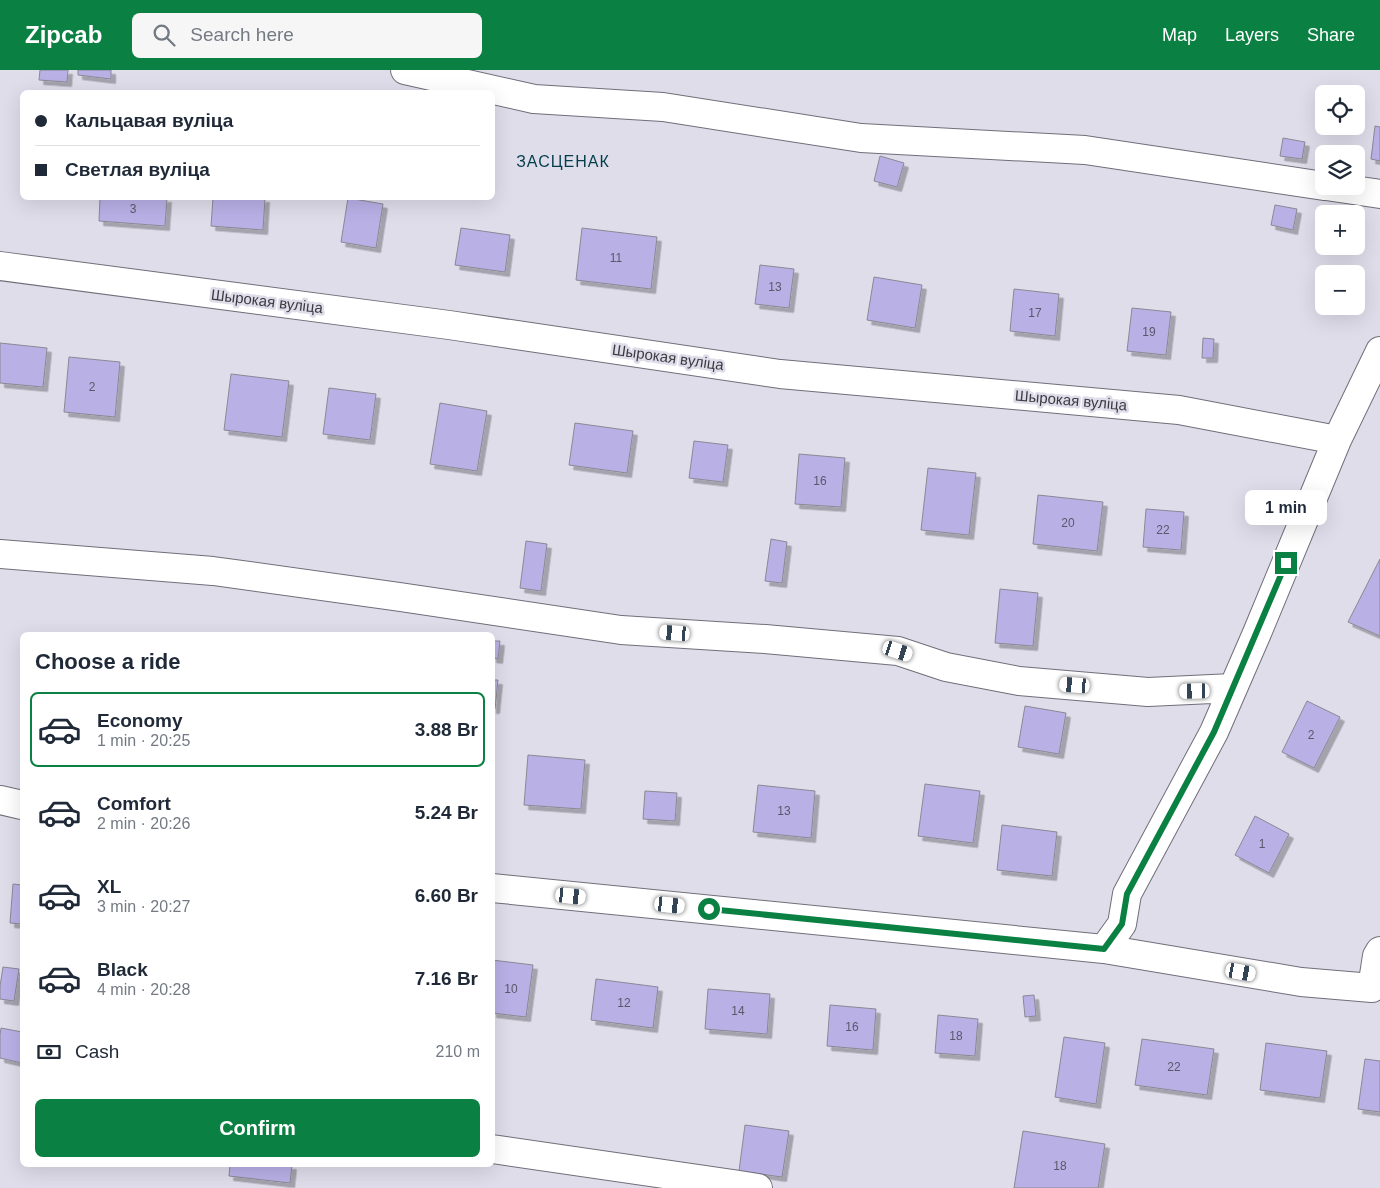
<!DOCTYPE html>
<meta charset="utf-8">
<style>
:root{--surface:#fff;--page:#f6f6f7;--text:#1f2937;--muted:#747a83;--line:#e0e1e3;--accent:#0b8043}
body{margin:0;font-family:Arial,sans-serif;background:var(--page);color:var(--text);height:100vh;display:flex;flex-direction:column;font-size:19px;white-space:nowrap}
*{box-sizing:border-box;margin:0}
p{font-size:16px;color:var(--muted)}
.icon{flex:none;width:28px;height:28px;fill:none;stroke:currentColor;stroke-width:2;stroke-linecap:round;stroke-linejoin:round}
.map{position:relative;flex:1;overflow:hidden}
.sheet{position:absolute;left:20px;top:562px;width:475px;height:535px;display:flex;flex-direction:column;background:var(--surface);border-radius:8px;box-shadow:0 5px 20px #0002}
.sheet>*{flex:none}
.top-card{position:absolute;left:20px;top:20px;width:475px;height:110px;border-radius:8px;box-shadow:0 5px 20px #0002;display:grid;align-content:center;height:110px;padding:0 15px;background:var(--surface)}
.tools{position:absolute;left:1315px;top:15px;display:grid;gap:10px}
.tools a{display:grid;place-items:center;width:50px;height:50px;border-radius:8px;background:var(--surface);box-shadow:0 5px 20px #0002;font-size:25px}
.end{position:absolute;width:22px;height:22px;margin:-11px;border:6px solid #0b8043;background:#fff;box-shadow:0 0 0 2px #fff}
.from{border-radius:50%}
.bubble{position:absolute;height:35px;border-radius:8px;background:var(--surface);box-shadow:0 5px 20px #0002;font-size:16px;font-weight:700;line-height:35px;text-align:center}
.car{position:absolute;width:15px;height:30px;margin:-15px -8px;border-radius:6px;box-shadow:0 0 4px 1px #0007;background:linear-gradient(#fff 24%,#345 0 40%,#fff 0 76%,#345 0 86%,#fff 0)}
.top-card b{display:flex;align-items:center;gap:18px;height:48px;font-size:19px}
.top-card b+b{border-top:1px solid var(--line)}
.top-card i{width:12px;height:12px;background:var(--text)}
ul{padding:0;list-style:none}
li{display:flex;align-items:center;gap:15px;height:75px;margin:0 10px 8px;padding:0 5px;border:2px solid transparent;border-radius:8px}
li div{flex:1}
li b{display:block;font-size:19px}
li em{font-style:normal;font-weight:700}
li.current{border-color:var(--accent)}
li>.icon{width:45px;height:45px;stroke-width:1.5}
h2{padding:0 15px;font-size:22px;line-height:60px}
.pay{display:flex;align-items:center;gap:12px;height:55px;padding:0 15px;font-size:19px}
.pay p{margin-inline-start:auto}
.action{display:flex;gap:10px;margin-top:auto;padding:10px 15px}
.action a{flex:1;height:58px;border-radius:8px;background:var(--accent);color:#fff;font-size:20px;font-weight:700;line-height:58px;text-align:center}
header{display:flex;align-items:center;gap:30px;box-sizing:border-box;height:70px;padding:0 25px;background:var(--accent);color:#fff}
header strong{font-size:24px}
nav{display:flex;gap:28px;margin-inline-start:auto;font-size:18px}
.search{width:350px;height:45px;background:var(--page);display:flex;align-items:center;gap:12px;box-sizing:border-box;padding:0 18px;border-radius:8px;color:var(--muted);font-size:19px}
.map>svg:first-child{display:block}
</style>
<header>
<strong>Zipcab</strong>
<div class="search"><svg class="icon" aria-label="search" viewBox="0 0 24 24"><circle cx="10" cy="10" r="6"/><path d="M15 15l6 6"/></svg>Search here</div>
<nav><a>Map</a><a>Layers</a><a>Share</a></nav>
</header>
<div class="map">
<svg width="1380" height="1118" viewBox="0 0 1380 1118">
<defs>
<filter id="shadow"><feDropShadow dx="4.5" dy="4.5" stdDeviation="0" flood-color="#0004"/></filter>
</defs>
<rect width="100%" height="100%" fill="#dfddea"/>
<!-- building -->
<path fill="#b9b0e6" stroke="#8a8894" filter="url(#shadow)" d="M 40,0 L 68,0 L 67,12 L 39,10 Z
M 78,0 L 111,0 L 111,9 L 78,5 Z
M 1375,56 L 1380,57 L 1380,91 L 1371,89 Z
M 1283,68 L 1305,72 L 1302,89 L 1280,86 Z
M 880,86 L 904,93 L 897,117 L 874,111 Z
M 100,128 L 167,128 L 165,156 L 99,151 Z
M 213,128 L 265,128 L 263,160 L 211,156 Z
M 348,128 L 383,134 L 376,178 L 341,172 Z
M 1275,135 L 1297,139 L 1293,160 L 1271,155 Z
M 461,158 L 510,165 L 505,202 L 455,195 Z
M 582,158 L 657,167 L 651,219 L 576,210 Z
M 760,195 L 794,199 L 789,238 L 755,234 Z
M 874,207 L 922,215 L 915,258 L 867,250 Z
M 1014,219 L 1059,224 L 1055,266 L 1010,261 Z
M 1132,238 L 1171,242 L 1166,285 L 1127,281 Z
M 1203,268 L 1214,269 L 1213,288 L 1202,288 Z
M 0,273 L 47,278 L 43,317 L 0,313 Z
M 69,287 L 120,292 L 115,347 L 64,342 Z
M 231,304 L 289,311 L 282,367 L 224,360 Z
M 329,318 L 376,324 L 370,370 L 323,364 Z
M 440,333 L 487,341 L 477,401 L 430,394 Z
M 575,353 L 633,361 L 627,403 L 569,395 Z
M 694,371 L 728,375 L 723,412 L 689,408 Z
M 799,384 L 845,388 L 841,437 L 795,434 Z
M 928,398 L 976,403 L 969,465 L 921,460 Z
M 1038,425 L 1103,432 L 1097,481 L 1033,474 Z
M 1146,439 L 1184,442 L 1181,480 L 1143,477 Z
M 771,469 L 787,472 L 782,513 L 765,511 Z
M 526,471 L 547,474 L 541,521 L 520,518 Z
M 1380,489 L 1380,566 L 1348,552 Z
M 1000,519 L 1038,523 L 1033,576 L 995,573 Z
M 492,571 L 500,571 L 498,589 L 492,588 Z
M 492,610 L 498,610 L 495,639 L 492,639 Z
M 1307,631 L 1340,647 L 1314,698 L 1282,682 Z
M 1025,636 L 1066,643 L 1059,684 L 1018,677 Z
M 528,685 L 585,690 L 581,739 L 524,735 Z
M 925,714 L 980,721 L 973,773 L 918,766 Z
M 758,715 L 815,721 L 811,768 L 753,762 Z
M 645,721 L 677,723 L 675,751 L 643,749 Z
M 1255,746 L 1289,764 L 1269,803 L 1235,785 Z
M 1002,755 L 1057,762 L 1052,806 L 997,800 Z
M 13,814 L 22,815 L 22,854 L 10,853 Z
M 492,890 L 533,895 L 526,947 L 492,943 Z
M 3,897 L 19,899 L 14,931 L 0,929 L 0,916 Z
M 596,909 L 658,917 L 653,958 L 591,950 Z
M 708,919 L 770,924 L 767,964 L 705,959 Z
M 1034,925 L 1036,946 L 1025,947 L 1023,926 Z
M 830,935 L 876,939 L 873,980 L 827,976 Z
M 938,945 L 978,949 L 975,986 L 935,983 Z
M 1,958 L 22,962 L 22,993 L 0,988 L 0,965 Z
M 1064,967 L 1105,973 L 1096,1034 L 1055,1027 Z
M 1142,969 L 1214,979 L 1207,1025 L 1135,1015 Z
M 1266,973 L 1327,981 L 1320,1028 L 1260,1020 Z
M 1365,989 L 1380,991 L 1380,1042 L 1358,1039 Z
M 745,1055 L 789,1061 L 782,1107 L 739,1101 Z
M 1023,1061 L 1105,1074 L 1098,1118 L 1014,1118 Z
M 230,1095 L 292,1095 L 290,1113 L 229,1106 Z"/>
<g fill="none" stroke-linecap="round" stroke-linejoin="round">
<defs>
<path id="minor" d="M 405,0 L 534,29 L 663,37 L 861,68 L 1085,80 L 1324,116
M 1326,116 L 1380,124
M 0,196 L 449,255 L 780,304 L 1179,340 L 1337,370
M 0,484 L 213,501 L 400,527 L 621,560 L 765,569 L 898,581 L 946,597 L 1019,611 L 1148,622 L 1233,618
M 0,730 L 22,735
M 492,818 L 1104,879 L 1301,912 L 1372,918 L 1377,886 L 1380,881
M 1104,879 L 1122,854 L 1127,824 L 1214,662 L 1257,563 L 1337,370 L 1380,281
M 492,1079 L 733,1114
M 733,1118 L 733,1114 L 758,1118"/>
</defs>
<!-- minor casing -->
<use href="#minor" stroke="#706e79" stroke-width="30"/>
<!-- minor -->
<use href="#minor" stroke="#fff" stroke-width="28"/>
</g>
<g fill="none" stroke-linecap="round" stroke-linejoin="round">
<!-- route -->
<path stroke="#0b8043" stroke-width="6" d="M 709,839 L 1104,879 L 1122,854 L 1127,824 L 1214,662 L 1286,493"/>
</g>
<g text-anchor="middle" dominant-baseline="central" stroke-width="5" stroke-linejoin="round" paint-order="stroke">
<!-- number labels -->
<g font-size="12" fill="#5a5869">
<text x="133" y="139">3</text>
<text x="616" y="188">11</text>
<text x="775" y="217">13</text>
<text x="1035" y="243">17</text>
<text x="1149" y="262">19</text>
<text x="92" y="317">2</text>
<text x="820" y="411">16</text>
<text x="1068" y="453">20</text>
<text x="1163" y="460">22</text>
<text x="1311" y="665">2</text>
<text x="784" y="741">13</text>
<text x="1262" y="774">1</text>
<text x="511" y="919">10</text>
<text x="624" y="933">12</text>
<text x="738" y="941">14</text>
<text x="852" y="957">16</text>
<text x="956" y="966">18</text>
<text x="1174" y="997">22</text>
<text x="1060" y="1096">18</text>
</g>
<!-- street labels -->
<g font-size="15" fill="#3a3a3f" stroke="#dfddea">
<text transform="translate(267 231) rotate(7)">Шырокая вуліца</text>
<text transform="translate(668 287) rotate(8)">Шырокая вуліца</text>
<text transform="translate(1071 330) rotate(5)">Шырокая вуліца</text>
</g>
<!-- neighbourhood labels -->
<g font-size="16" letter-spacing="1" fill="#033d4c" stroke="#dfddea">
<text x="563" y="91">ЗАСЦЕНАК</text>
</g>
</g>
</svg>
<div class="tools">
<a><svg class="icon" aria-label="locate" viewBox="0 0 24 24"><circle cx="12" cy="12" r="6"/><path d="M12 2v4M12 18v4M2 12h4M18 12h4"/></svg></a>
<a><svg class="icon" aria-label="layers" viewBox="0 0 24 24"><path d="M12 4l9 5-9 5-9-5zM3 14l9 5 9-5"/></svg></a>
<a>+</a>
<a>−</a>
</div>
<i class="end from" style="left:709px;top:839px"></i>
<i class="end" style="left:1286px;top:493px"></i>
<div class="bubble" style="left:1245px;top:420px;width:82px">1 min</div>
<i class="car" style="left:675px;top:563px;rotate:274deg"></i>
<i class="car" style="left:898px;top:581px;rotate:108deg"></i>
<i class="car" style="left:1075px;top:615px;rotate:274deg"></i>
<i class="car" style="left:1195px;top:621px;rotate:269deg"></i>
<i class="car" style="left:571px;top:826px;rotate:96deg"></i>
<i class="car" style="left:670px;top:835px;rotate:96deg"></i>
<i class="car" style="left:1241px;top:902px;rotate:100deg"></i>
<div class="top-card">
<b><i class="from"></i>Кальцавая вуліца</b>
<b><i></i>Светлая вуліца</b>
</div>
<section class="sheet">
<h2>Choose a ride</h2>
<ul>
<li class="current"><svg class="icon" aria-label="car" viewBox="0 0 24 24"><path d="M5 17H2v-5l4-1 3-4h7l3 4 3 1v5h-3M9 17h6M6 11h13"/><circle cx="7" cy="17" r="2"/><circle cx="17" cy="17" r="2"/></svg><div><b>Economy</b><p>1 min · 20:25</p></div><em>3.88 Br</em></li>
<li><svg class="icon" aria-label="car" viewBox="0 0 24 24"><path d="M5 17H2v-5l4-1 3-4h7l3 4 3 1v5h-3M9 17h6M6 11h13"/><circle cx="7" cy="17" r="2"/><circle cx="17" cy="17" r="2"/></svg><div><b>Comfort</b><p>2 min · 20:26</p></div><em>5.24 Br</em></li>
<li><svg class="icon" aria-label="car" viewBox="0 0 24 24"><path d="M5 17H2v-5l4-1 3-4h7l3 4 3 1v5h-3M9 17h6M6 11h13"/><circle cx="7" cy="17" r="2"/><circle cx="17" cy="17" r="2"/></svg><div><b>XL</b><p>3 min · 20:27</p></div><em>6.60 Br</em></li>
<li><svg class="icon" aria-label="car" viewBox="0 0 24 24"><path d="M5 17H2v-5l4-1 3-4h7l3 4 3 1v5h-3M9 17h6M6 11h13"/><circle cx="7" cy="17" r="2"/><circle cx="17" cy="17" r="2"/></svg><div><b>Black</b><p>4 min · 20:28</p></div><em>7.16 Br</em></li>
</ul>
<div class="pay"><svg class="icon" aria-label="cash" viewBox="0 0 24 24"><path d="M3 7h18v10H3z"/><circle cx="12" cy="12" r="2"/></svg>Cash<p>210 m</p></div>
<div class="action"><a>Confirm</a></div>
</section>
</div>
